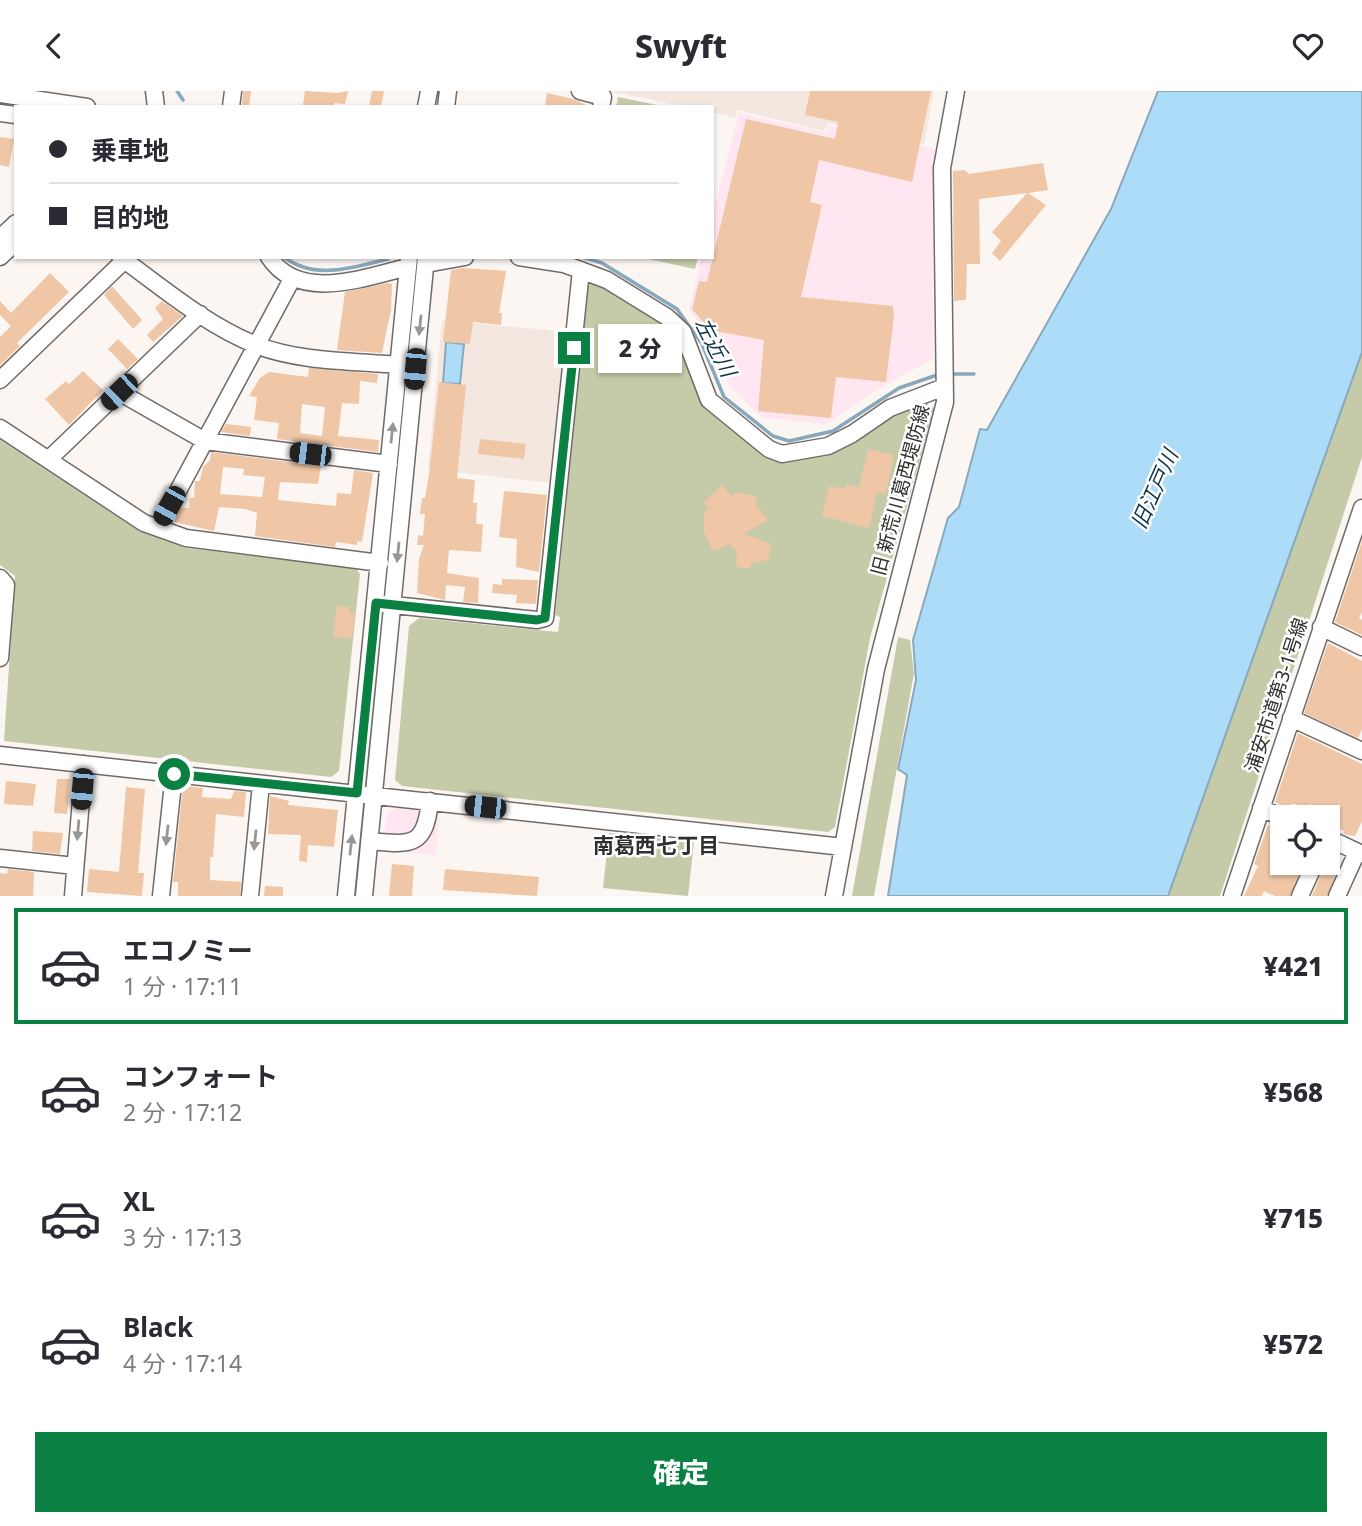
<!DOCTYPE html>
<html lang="ja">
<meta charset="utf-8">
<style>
:root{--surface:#fff;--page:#f7f7f7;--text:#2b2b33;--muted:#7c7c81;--line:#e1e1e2;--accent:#0b8043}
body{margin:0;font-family:"Noto Sans","Noto Sans JP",sans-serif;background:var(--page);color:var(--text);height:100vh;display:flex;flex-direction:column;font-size:26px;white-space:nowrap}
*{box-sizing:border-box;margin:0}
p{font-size:23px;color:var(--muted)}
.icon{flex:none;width:38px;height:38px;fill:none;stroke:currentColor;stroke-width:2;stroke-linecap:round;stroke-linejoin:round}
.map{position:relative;height:805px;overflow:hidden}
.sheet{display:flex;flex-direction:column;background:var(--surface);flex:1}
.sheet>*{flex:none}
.guide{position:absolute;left:14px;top:14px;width:700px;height:154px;border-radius:0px;box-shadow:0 2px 5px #0004;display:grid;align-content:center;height:154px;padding:0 35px;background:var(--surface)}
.fabs{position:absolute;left:1270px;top:714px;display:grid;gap:14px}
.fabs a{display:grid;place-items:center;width:70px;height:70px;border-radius:0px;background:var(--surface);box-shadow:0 2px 5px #0004;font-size:35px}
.end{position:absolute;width:32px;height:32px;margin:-16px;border:9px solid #0b8043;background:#fff;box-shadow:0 0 0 4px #fff}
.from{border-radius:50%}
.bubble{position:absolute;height:49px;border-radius:0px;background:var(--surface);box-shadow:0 2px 5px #0004;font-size:23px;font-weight:800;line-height:49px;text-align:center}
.car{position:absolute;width:21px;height:42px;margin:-21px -10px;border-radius:9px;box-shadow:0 0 5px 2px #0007;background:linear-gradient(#222 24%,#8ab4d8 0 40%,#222 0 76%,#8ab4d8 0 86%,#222 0)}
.guide b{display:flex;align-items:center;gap:24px;height:66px;font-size:26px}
.guide b+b{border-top:2px solid var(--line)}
.guide i{width:18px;height:18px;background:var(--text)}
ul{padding:12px 0 0;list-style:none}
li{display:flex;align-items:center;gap:21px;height:116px;margin:0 14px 10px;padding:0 21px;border:4px solid transparent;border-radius:0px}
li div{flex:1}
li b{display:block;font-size:26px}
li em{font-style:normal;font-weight:800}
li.active{border-color:var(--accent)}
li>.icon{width:63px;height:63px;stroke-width:1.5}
.button{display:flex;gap:14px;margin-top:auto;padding:14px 35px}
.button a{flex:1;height:80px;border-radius:0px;background:var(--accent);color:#fff;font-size:28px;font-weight:800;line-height:80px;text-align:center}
header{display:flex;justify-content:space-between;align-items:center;height:91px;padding:0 35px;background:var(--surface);font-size:32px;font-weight:800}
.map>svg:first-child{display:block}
</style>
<header><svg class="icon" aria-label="back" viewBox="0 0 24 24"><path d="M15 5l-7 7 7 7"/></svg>Swyft<svg class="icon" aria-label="heart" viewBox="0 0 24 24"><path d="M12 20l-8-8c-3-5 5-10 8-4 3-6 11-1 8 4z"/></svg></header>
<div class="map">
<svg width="1362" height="805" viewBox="0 0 1362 805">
<rect width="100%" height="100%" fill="#fcf6f3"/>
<!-- built -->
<path fill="#f4e7e0" d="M 608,0 L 934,0 L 924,53 L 828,32 L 824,40 L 737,19 L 736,27 L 712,21 L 712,16 L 688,16 Z
M 442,229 L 568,241 L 550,392 L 428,378 Z"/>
<!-- industrial -->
<path fill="#ffe6f1" d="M 739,22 L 827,42 L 829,35 L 938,59 L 933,86 L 933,268 L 873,301 L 827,333 L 762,327 L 729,295 L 716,259 L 689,218 L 702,166 L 712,166 L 712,126 Z
M 397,716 L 439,720 L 436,764 L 383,760 L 387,722 Z"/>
<!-- green -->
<path fill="#c5caa8" d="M 618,6 L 667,16 L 616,16 Z
M 639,166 L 698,166 L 695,178 Z
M 593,188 L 663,230 L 679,247 L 705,313 L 782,368 L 892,324 L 923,308 L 934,318 L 870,547 L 835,736 L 828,741 L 402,695 L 395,689 L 409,535 L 419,527 L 558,541 L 560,526 L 555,524 L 588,196 Z
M 1362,232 L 1362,366 L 1220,805 L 1167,805 Z
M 0,349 L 139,440 L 185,457 L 356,477 L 360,483 L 339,680 L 331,686 L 4,650 L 15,485 L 0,474 Z
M 898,546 L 910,549 L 914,582 L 874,805 L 852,805 Z
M 609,742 L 694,751 L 688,805 L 603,797 Z"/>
<!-- water -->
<path fill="#addcf9" stroke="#88a8bc" stroke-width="2" d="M 1158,0 L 1362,0 L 1362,261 L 1168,805 L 888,805 L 907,684 L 898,678 L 916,589 L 913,549 L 948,427 L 959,416 L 980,338 L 987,339 L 1111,118 Z
M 446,251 L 464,253 L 460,293 L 443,292 Z"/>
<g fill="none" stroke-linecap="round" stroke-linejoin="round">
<!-- stream -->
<path stroke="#88a8bc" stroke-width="3.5" d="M 177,0 L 183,9
M 284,166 C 315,190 354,176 388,168
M 582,166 L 602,172 L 677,218 L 702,253 L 724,306 L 773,345 L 789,350 L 833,340 L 899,297 L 940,283
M 948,283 L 974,283"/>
</g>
<!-- building -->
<path fill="#efc6a6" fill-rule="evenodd" d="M 243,0 L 251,0 L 249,16 L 242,16 Z
M 305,0 L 337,2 L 348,0 L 345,13 L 334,12 L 334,16 L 303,14 Z
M 372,0 L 384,0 L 381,16 L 369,16 Z
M 810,0 L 931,0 L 912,91 L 819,69 L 810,111 L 822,114 L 801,206 L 893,215 L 894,225 L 886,291 L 836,286 L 831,327 L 758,320 L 764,249 L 710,239 L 692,218 L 699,190 L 707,191 L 746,28 L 835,48 L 838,31 L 805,24 Z
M 547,2 L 573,8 L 591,16 L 545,16 Z
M 0,46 L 14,48 L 9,76 L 0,74 Z
M 1043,72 L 1048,99 L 1028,102 L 1046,114 L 1000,170 L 992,162 L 1001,150 L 992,141 L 1027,102 L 979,108 L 980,173 L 967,173 L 966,209 L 954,210 L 953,80 L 965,79 L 969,83 Z
M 463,177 L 506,180 L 499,222 L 502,222 L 501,234 L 473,231 L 470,253 L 443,251 L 451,179 Z
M 50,182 L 69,201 L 17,252 L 20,255 L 0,274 L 0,246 L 11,235 L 0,224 L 0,210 L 11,222 Z
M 388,192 L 392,193 L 391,219 L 382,262 L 337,259 L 345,201 Z
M 112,195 L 142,229 L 133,238 L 104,204 Z
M 162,210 L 183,225 L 153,251 L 147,244 L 163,228 L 155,217 Z
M 118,248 L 138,268 L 127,278 L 108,258 Z
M 309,277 L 378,283 L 377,292 L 360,290 L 359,313 L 342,312 L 338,345 L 379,349 L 378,361 L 277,348 L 279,332 L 254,329 L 257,306 L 249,305 L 260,287 L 269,281 L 308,286 ZM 302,313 L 325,316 L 322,345 L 300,342 Z
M 83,280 L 103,299 L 69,334 L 45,308 L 66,290 L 69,293 Z
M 439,291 L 466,294 L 457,387 L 475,389 L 473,412 L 477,412 L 476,433 L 483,433 L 481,461 L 449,459 L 447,482 L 479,487 L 478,512 L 463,511 L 465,496 L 446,494 L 445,509 L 417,502 L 419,468 L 424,454 L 417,454 L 418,444 L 423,445 L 425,423 L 420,423 L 422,407 L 425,407 L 429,384 Z
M 226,333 L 251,336 L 250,345 L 221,341 Z
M 480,348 L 526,353 L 524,368 L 478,363 Z
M 868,358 L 894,364 L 886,403 L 877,401 L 869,437 L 822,425 L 829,395 L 845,398 L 846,393 L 859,396 Z
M 211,361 L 321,375 L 318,393 L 280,391 L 278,409 L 336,415 L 337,402 L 351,403 L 354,379 L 373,382 L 362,451 L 357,450 L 357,454 L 336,451 L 335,456 L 255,445 L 257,422 L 245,418 L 219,416 L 214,440 L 174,431 L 180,417 L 189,417 L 190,407 L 194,407 L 195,390 L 200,390 L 203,376 L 210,369 ZM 223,376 L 244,378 L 243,384 L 265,386 L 262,406 L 220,403 Z
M 722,394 L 731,405 L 736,401 L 755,405 L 758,411 L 755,413 L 768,429 L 744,443 L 771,453 L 768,469 L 751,472 L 750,477 L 742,477 L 736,475 L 737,462 L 730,453 L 713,460 L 704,441 L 704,422 L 709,418 L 704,411 Z
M 504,400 L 547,404 L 539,481 L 516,476 L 517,448 L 499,446 Z
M 1362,450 L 1362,521 L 1359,527 L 1362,529 L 1362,544 L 1335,531 Z
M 502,488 L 538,489 L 536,513 L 516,512 L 517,504 L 492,502 L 493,493 L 502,494 Z
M 337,515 L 350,516 L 349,522 L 355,524 L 352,547 L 333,546 Z
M 1328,552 L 1362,570 L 1362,638 L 1358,647 L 1304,622 Z
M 1298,642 L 1362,673 L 1362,730 L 1355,745 L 1343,743 L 1344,740 L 1331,733 L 1335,725 L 1310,713 L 1308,719 L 1296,713 L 1291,713 L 1289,717 L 1275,711 Z
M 57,688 L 70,688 L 67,723 L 54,722 Z
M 6,690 L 36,693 L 33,715 L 4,713 Z
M 183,695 L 203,697 L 202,706 L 231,708 L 234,700 L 246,701 L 244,726 L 216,723 L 213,766 L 210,766 L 210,789 L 241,791 L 240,805 L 178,805 L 178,791 L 173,791 Z
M 126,696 L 145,698 L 138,782 L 144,782 L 142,805 L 87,801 L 89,778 L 119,781 Z
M 270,705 L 289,710 L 288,714 L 338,719 L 334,756 L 308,754 L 307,771 L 299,770 L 301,744 L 268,743 Z
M 1268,734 L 1283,740 L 1283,772 L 1303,773 L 1290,805 L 1275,805 L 1264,800 L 1262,805 L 1244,805 L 1258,775 L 1254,773 Z
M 33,740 L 63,742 L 60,763 L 32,760 Z
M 1328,767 L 1340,773 L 1327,805 L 1312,805 Z
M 392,773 L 414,775 L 412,805 L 389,805 Z
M 8,778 L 34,781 L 33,805 L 0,805 L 0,782 L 7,783 Z
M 445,778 L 539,786 L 537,805 L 443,799 Z
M 265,795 L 283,796 L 283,805 L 264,805 Z"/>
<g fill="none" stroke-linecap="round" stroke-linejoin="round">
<defs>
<path id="minor" d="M 154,0 L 156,16
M 580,0 L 603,6 L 601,16
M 0,3 L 87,16
M 231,16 L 233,0
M 426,16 L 429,0
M 446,16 L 448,0
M 0,22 L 16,24
M 0,147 L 16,132
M 0,166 L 16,151
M 120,166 C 163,197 206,234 256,254 C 299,271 353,270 399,274
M 269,166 C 299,212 366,186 408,176
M 519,166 L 564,173 L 607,189 L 667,226 L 683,241 L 709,309 L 769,358 L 782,363 L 828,355 L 852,343 L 890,317 L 944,296
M 426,173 L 465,166
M 0,289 L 128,166
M 119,301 L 205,350 L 389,373
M 0,337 L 144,432 L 186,447 L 380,472
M 49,368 L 200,223
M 158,437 L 292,188
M 0,487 L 6,494 L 0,567
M 384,513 L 537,529 L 545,527 L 581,179
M 1321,536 L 1362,556
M 1291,627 L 1362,660
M 0,664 L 843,756
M 1261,717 L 1283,727
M 1328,747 L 1362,763
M 370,750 C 412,754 425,756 430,710
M 0,767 L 75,775
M 73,805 L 84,673
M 161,805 L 174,683
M 250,805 L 261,693
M 346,805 L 409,166
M 364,805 L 426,166
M 834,805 L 876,578 L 945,311 L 942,77 L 956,0
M 1232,805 L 1362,417
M 1300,805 L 1315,772
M 1337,805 L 1357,761"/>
</defs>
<!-- minor casing -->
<use href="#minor" stroke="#706b68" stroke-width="19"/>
<!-- minor -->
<use href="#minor" stroke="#fff" stroke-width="16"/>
</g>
<!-- one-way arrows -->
<defs><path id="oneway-solid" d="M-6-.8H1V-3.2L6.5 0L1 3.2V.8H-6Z" transform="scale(1.75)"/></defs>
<g fill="#989796">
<use href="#oneway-solid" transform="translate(420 234) rotate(96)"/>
<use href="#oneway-solid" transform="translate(392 342) rotate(-84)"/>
<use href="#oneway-solid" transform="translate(398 461) rotate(96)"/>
<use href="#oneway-solid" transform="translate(78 739) rotate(95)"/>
<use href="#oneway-solid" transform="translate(167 744) rotate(96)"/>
<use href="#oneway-solid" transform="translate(255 749) rotate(96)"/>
<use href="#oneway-solid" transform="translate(351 754) rotate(-84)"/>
</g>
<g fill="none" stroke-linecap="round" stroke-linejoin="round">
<!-- route -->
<path stroke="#0b8043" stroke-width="9" d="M 174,683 L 357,702 L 376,512 L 537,529 L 545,527 L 574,257"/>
</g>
<g text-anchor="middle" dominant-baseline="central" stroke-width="5" stroke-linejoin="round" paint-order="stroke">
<!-- street labels -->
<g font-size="19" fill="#312f2e" stroke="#fff">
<text transform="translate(900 399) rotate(-75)">旧 新荒川葛西堤防線</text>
<text transform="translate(1276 604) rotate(-72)">浦安市道第3-1号線</text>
</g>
<!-- water labels -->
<g font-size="21" font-style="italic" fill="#0e3449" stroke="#fff">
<text transform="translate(716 256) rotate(63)">左近川</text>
<text transform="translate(1154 398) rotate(-66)">旧江戸川</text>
</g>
<!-- neighbourhood labels -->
<g font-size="21" font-weight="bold" fill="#312f2e" stroke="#fff">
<text x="656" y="754">南葛西七丁目</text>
</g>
</g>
</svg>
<div class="fabs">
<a><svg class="icon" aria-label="locate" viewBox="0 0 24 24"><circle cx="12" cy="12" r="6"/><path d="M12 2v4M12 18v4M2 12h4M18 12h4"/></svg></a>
</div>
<i class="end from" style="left:174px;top:683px"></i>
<i class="end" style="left:574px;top:257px"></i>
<div class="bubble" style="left:598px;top:233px;width:84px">2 分</div>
<i class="car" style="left:415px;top:278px;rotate:185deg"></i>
<i class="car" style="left:119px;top:301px;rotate:226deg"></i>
<i class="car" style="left:310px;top:363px;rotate:277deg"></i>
<i class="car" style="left:169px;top:415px;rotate:209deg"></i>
<i class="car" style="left:82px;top:698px;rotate:185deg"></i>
<i class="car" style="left:485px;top:716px;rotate:276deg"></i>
<div class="guide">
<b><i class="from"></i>乗車地</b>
<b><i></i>目的地</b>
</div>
</div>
<section class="sheet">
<ul>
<li class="active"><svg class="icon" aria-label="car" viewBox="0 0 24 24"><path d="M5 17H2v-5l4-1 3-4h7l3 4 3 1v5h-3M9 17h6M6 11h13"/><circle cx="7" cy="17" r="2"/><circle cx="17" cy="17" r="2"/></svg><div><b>エコノミー</b><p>1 分 · 17:11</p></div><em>¥421</em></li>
<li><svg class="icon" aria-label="car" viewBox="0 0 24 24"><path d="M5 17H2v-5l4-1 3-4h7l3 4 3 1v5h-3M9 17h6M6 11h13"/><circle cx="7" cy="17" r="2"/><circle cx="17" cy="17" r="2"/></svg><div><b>コンフォート</b><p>2 分 · 17:12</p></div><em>¥568</em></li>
<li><svg class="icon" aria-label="car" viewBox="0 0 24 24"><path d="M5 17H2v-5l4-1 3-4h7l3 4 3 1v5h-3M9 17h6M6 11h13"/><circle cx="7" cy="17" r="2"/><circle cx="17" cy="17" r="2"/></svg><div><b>XL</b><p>3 分 · 17:13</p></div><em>¥715</em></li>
<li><svg class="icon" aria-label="car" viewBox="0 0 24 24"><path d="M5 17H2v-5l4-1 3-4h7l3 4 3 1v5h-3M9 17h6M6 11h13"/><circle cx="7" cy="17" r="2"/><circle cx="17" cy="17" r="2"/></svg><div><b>Black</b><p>4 分 · 17:14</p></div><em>¥572</em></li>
</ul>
<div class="button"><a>確定</a></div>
</section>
